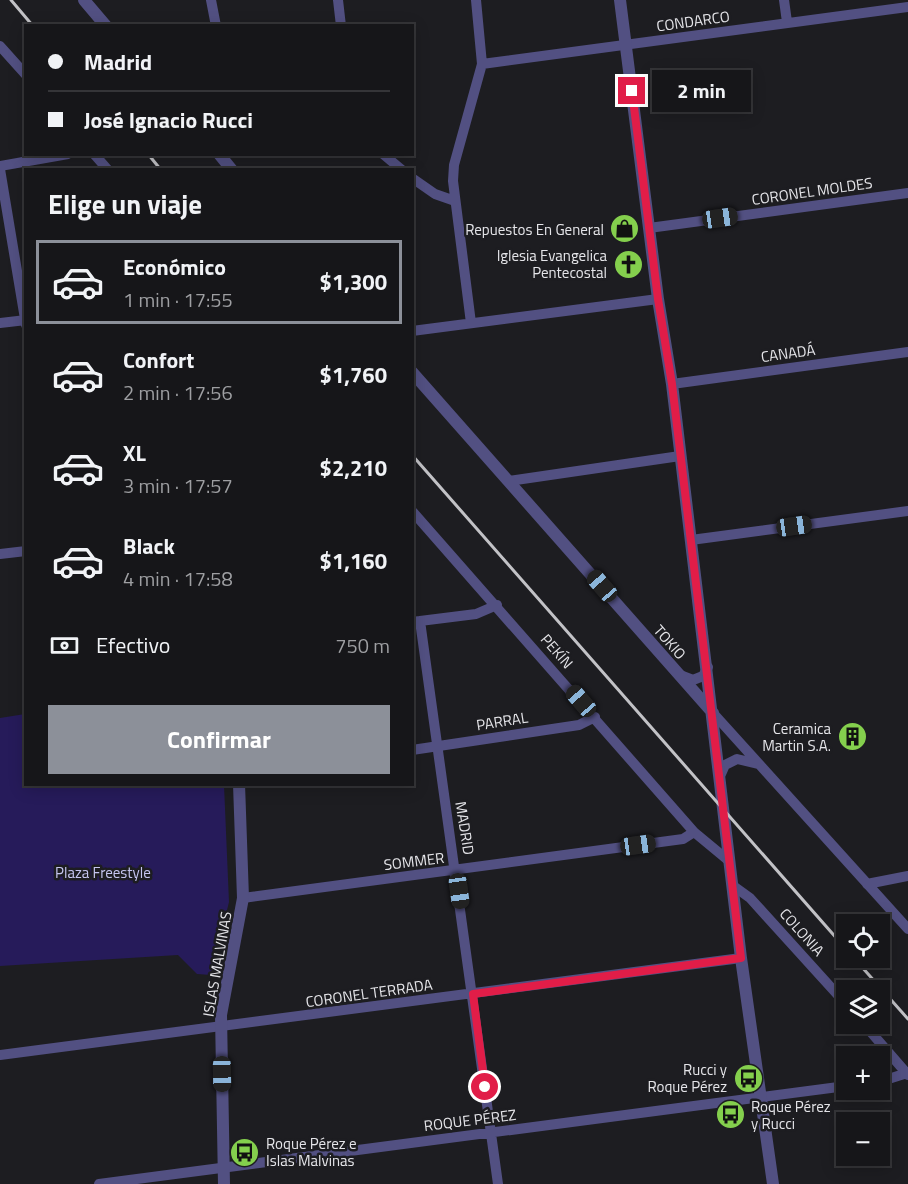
<!DOCTYPE html>
<html lang="es">
<meta charset="utf-8">
<style>
:root{--surface:#161619;--page:#232326;--text:#f1f3f6;--muted:#9e9fa2;--line:#353538;--accent:#8c9099}
body{margin:0;font-family:"Titillium Web",sans-serif;background:var(--page);color:var(--text);height:100vh;display:flex;flex-direction:column;font-size:22px;white-space:nowrap}
*{box-sizing:border-box;margin:0}
p{font-size:20px;color:var(--muted)}
.icon{flex:none;width:33px;height:33px;fill:none;stroke:currentColor;stroke-width:2;stroke-linecap:round;stroke-linejoin:round}
.map{position:relative;flex:1;overflow:hidden}
.sheet{position:absolute;left:24px;top:168px;width:390px;height:618px;display:flex;flex-direction:column;background:var(--surface);border-radius:0px;box-shadow:0 3px 15px #0003,0 0 0 2px var(--line)}
.sheet>*{flex:none}
.hud{position:absolute;left:24px;top:24px;width:390px;height:132px;border-radius:0px;box-shadow:0 3px 15px #0003,0 0 0 2px var(--line);display:grid;align-content:center;height:132px;padding:0 24px;background:var(--surface)}
.controls{position:absolute;left:836px;top:914px;display:grid;gap:12px}
.controls a{display:grid;place-items:center;width:54px;height:54px;border-radius:0px;background:var(--surface);box-shadow:0 3px 15px #0003,0 0 0 2px var(--line);font-size:30px}
.end{position:absolute;width:27px;height:27px;margin:-14px;border:8px solid #e11d48;background:#fff;box-shadow:0 0 0 3px #fff}
.from{border-radius:50%}
.bubble{position:absolute;height:42px;border-radius:0px;background:var(--surface);box-shadow:0 3px 15px #0003,0 0 0 2px var(--line);font-size:20px;font-weight:700;line-height:42px;text-align:center}
.car{position:absolute;width:18px;height:36px;margin:-18px -9px;border-radius:8px;box-shadow:0 0 4px 2px #0007;background:linear-gradient(#222 24%,#8ab4d8 0 40%,#222 0 76%,#8ab4d8 0 86%,#222 0)}
.hud b{display:flex;align-items:center;gap:21px;height:57px;font-size:22px}
.hud b+b{border-top:2px solid var(--line)}
.hud i{width:15px;height:15px;background:var(--text)}
ul{padding:0;list-style:none}
li{display:flex;align-items:center;gap:18px;height:84px;margin:0 12px 9px;padding:0 12px;border:3px solid transparent;border-radius:0px}
li div{flex:1}
li b{display:block;font-size:22px}
li em{font-style:normal;font-weight:700}
li.active{border-color:var(--accent)}
li>.icon{width:54px;height:54px;stroke-width:1.5}
h2{padding:0 24px;font-size:27px;line-height:72px}
.pay{display:flex;align-items:center;gap:15px;height:66px;padding:0 24px;font-size:22px}
.pay p{margin-inline-start:auto}
.cta{display:flex;gap:12px;margin-top:auto;padding:12px 24px}
.cta a{flex:1;height:69px;border-radius:0px;background:var(--accent);color:#fff;font-size:24px;font-weight:700;line-height:69px;text-align:center}
.map>svg:first-child{display:block}
</style>
<div class="map">
<svg width="908" height="1184" viewBox="0 0 908 1184">
<rect width="100%" height="100%" fill="#1d1d21"/>
<!-- green -->
<path fill="#261b5a" d="M 25,714 L 26,784 L 224,785 L 229,902 L 211,975 L 197,974 L 178,955 L 0,966 L 0,718 Z"/>
<g fill="none" stroke-linecap="round" stroke-linejoin="round">
<!-- minor -->
<path stroke="#525082" stroke-width="10" d="M 211,0 L 216,26
M 338,0 L 341,26
M 784,0 L 787,22
M 0,46 L 26,75
M 482,64 L 908,7
M 94,154 L 108,170
M 383,154 L 402,170
M 0,166 L 68,154
M 0,169 L 26,325
M 412,178 L 435,194 L 455,201
M 649,228 L 908,193
M 0,323 L 26,320
M 471,323 L 453,181 L 454,165 L 482,64 L 476,0
M 412,331 L 658,299
M 672,384 L 908,352
M 509,481 L 680,456
M 412,511 L 694,832 L 729,861
M 691,540 L 908,511
M 0,554 L 26,551
M 420,621 L 498,1184
M 412,622 L 476,614 L 497,605
M 680,675 L 693,680 L 703,676 L 708,667
M 713,713 L 908,929
M 412,750 L 579,725 L 595,717
M 721,774 L 725,765 L 737,759 L 758,764
M 867,884 L 908,876
M 732,885 L 750,898 L 846,1004
M 243,898 L 683,839 L 694,832
M 863,1023 L 908,1075
M 0,1055 L 741,958
M 879,1082 L 907,1073
M 99,1184 L 846,1086"/>
<!-- tertiary -->
<path stroke="#525082" stroke-width="12" d="M 84,0 L 106,26
M 620,0 L 658,299 L 672,384 L 741,958 L 773,1184
M 219,154 L 232,170
M 412,372 L 713,713
M 224,1184 L 221,1015 L 243,898 L 239,784"/>
<!-- rail -->
<path stroke="#c2c2c6" stroke-width="3" d="M 11,0 L 33,26
M 148,154 L 161,170
M 412,455 L 846,949
M 853,957 L 908,1019"/>
</g>
<g fill="none" stroke-linecap="round" stroke-linejoin="round">
<!-- route -->
<path stroke="#e11d48" stroke-width="8" d="M 485,1087 L 473,994 L 741,958 L 672,384 L 658,299 L 632,91"/>
</g>
<!-- icons -->
<defs>
<symbol id="shop-disc" viewBox="-11 -11 22 22"><circle r="9.5" fill="#84cf4d" stroke="#1d1d21"/><path d="M-5-2.5h2.3a2.7 3.5 0 0 1 5.4 0H5L5.5 6h-11ZM-1.5-2.5h3a1.5 2.3 0 0 0-3 0Z" fill="#111"/></symbol>
<symbol id="church-disc" viewBox="-11 -11 22 22"><circle r="9.5" fill="#84cf4d" stroke="#1d1d21"/><path d="M-1.2-6h2.4v3.5h3.3v2.4h-3.3V6h-2.4V-.1h-3.3v-2.4h3.3Z" fill="#111"/></symbol>
<symbol id="building-disc" viewBox="-11 -11 22 22"><circle r="9.5" fill="#84cf4d" stroke="#1d1d21"/><path d="M-4-6H4V6H1V3H-1V6H-4ZM-2.5-4.3h1.7v1.8h-1.7ZM.8-4.3h1.7v1.8H.8ZM-2.5-1h1.7V.8h-1.7ZM.8-1h1.7V.8H.8Z" fill="#111"/></symbol>
<symbol id="bus-disc" viewBox="-11 -11 22 22"><circle r="9.5" fill="#84cf4d" stroke="#1d1d21"/><path d="M-5-6H5V4H4V6H2V4H-2V6H-4V4H-5ZM-3.5-4V0h7V-4ZM-3.5 1.2v1.5H-2V1.2ZM2 1.2v1.5H3.5V1.2Z" fill="#111"/></symbol>
</defs>
<g fill-rule="evenodd">
<use href="#shop-disc" x="608" y="212" width="33" height="33"/>
<use href="#church-disc" x="612" y="248" width="33" height="33"/>
<use href="#building-disc" x="836" y="720" width="33" height="33"/>
<use href="#bus-disc" x="732" y="1062" width="33" height="33"/>
<use href="#bus-disc" x="714" y="1098" width="33" height="33"/>
<use href="#bus-disc" x="228" y="1136" width="33" height="33"/>
</g>
<g text-anchor="middle" dominant-baseline="central" stroke-width="5" stroke-linejoin="round" paint-order="stroke">
<!-- street labels -->
<g font-size="15" fill="#e5e5e9" stroke="#1d1d21">
<text transform="translate(693 21) rotate(-8)">CONDARCO</text>
<text transform="translate(812 191) rotate(-8)">CORONEL MOLDES</text>
<text transform="translate(788 353) rotate(-8)">CANADÁ</text>
<text transform="translate(670 642) rotate(49)">TOKIO</text>
<text transform="translate(557 651) rotate(49)">PEKÍN</text>
<text transform="translate(502 721) rotate(-9)">PARRAL</text>
<text transform="translate(465 828) rotate(81)">MADRID</text>
<text transform="translate(414 861) rotate(-7)">SOMMER</text>
<text transform="translate(802 932) rotate(48)">COLONIA</text>
<text transform="translate(217 964) rotate(-80)">ISLAS MALVINAS</text>
<text transform="translate(369 993) rotate(-8)">CORONEL TERRADA</text>
<text transform="translate(470 1120) rotate(-7)">ROQUE PÉREZ</text>
</g>
<!-- poi labels -->
<g font-size="15" fill="#e5e5e9" stroke="#1d1d21" text-anchor="end">
<text x="604" y="229">Repuestos En General</text>
<text x="607" y="255">Iglesia Evangelica<tspan x="607" dy="17">Pentecostal</tspan></text>
<text x="831" y="728">Ceramica<tspan x="831" dy="17">Martin S.A.</tspan></text>
<text x="727" y="1069">Rucci y<tspan x="727" dy="17">Roque Pérez</tspan></text>
<text x="751" y="1106" text-anchor="start">Roque Pérez<tspan x="751" dy="17">y Rucci</tspan></text>
<text x="266" y="1143" text-anchor="start">Roque Pérez e<tspan x="266" dy="17">Islas Malvinas</tspan></text>
</g>
<!-- park labels -->
<g font-size="15" fill="#c6c6f1" stroke="#1d1d21">
<text x="103" y="872">Plaza Freestyle</text>
</g>
</g>
</svg>
<div class="controls">
<a><svg class="icon" aria-label="locate" viewBox="0 0 24 24"><circle cx="12" cy="12" r="6"/><path d="M12 2v4M12 18v4M2 12h4M18 12h4"/></svg></a>
<a><svg class="icon" aria-label="layers" viewBox="0 0 24 24"><path d="M12 4l9 5-9 5-9-5zM3 14l9 5 9-5"/></svg></a>
<a>+</a>
<a>−</a>
</div>
<i class="end from" style="left:485px;top:1087px"></i>
<i class="end" style="left:632px;top:91px"></i>
<div class="bubble" style="left:652px;top:70px;width:99px">2 min</div>
<i class="car" style="left:720px;top:218px;rotate:82deg"></i>
<i class="car" style="left:794px;top:526px;rotate:82deg"></i>
<i class="car" style="left:602px;top:586px;rotate:319deg"></i>
<i class="car" style="left:581px;top:701px;rotate:319deg"></i>
<i class="car" style="left:638px;top:845px;rotate:82deg"></i>
<i class="car" style="left:459px;top:891px;rotate:172deg"></i>
<i class="car" style="left:222px;top:1074px;rotate:179deg"></i>
<div class="hud">
<b><i class="from"></i>Madrid</b>
<b><i></i>José Ignacio Rucci</b>
</div>
<section class="sheet">
<h2>Elige un viaje</h2>
<ul>
<li class="active"><svg class="icon" aria-label="car" viewBox="0 0 24 24"><path d="M5 17H2v-5l4-1 3-4h7l3 4 3 1v5h-3M9 17h6M6 11h13"/><circle cx="7" cy="17" r="2"/><circle cx="17" cy="17" r="2"/></svg><div><b>Económico</b><p>1 min · 17:55</p></div><em>$1,300</em></li>
<li><svg class="icon" aria-label="car" viewBox="0 0 24 24"><path d="M5 17H2v-5l4-1 3-4h7l3 4 3 1v5h-3M9 17h6M6 11h13"/><circle cx="7" cy="17" r="2"/><circle cx="17" cy="17" r="2"/></svg><div><b>Confort</b><p>2 min · 17:56</p></div><em>$1,760</em></li>
<li><svg class="icon" aria-label="car" viewBox="0 0 24 24"><path d="M5 17H2v-5l4-1 3-4h7l3 4 3 1v5h-3M9 17h6M6 11h13"/><circle cx="7" cy="17" r="2"/><circle cx="17" cy="17" r="2"/></svg><div><b>XL</b><p>3 min · 17:57</p></div><em>$2,210</em></li>
<li><svg class="icon" aria-label="car" viewBox="0 0 24 24"><path d="M5 17H2v-5l4-1 3-4h7l3 4 3 1v5h-3M9 17h6M6 11h13"/><circle cx="7" cy="17" r="2"/><circle cx="17" cy="17" r="2"/></svg><div><b>Black</b><p>4 min · 17:58</p></div><em>$1,160</em></li>
</ul>
<div class="pay"><svg class="icon" aria-label="cash" viewBox="0 0 24 24"><path d="M3 7h18v10H3z"/><circle cx="12" cy="12" r="2"/></svg>Efectivo<p>750 m</p></div>
<div class="cta"><a>Confirmar</a></div>
</section>
</div>
